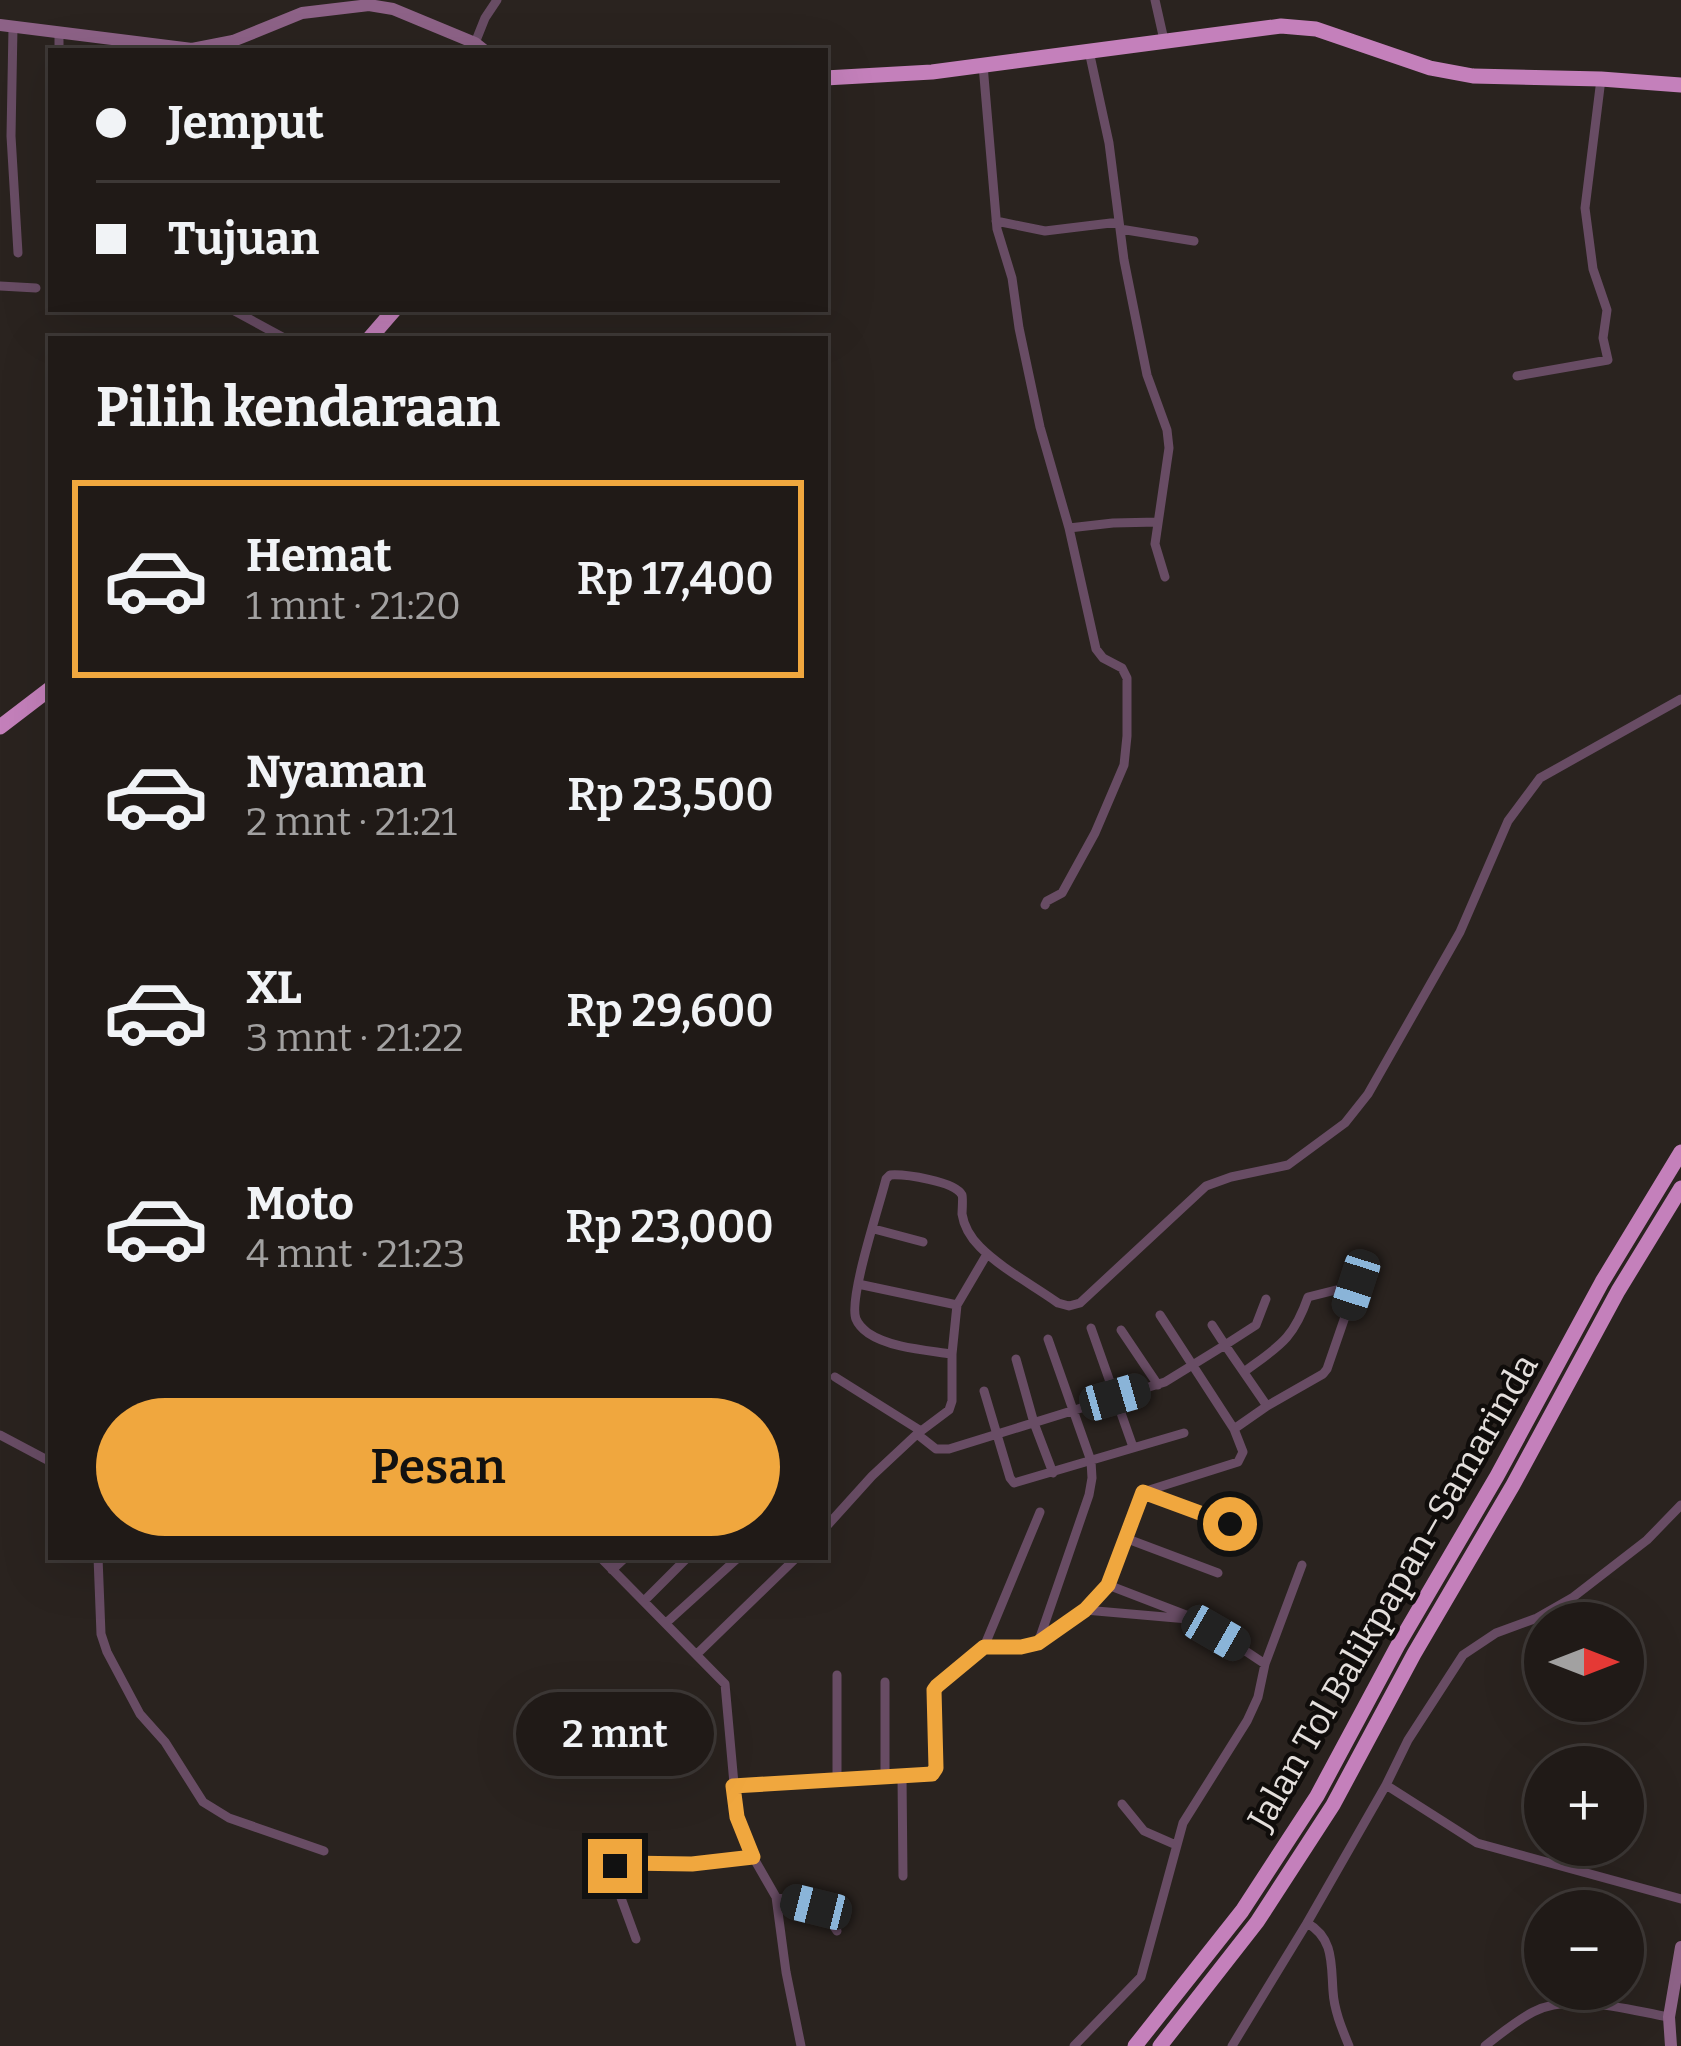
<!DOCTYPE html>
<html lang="id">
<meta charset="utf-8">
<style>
:root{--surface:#201a17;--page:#282320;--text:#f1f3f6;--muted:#a2a1a1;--line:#3d3836;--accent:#f0a73e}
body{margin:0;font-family:Bitter,serif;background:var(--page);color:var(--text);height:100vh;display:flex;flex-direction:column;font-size:45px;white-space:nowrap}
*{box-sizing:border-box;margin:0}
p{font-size:39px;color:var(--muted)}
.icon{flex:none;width:66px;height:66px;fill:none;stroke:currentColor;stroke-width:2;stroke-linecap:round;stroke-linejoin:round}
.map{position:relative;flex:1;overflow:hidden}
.drawer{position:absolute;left:48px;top:336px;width:780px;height:1224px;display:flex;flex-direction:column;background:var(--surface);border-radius:0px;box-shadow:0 12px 48px #0002,0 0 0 3px var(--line)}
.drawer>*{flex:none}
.top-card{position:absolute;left:48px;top:48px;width:780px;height:264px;border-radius:0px;box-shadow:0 12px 48px #0002,0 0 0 3px var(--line);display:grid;align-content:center;height:264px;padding:0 48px;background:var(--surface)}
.needle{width:78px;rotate:90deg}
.controls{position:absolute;left:1524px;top:1602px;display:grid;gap:24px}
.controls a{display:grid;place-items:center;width:120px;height:120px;border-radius:50%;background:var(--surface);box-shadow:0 12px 48px #0002,0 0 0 3px var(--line);font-size:60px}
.end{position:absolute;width:54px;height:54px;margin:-27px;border:15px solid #f0a73e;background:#111;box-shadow:0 0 0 6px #111}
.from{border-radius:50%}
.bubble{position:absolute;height:84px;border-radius:42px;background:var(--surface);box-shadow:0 12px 48px #0002,0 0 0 3px var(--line);font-size:39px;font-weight:600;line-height:84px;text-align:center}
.car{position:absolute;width:36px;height:72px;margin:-36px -18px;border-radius:15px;box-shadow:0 0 9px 3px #0007;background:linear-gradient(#222 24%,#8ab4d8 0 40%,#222 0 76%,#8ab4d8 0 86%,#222 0)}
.top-card b{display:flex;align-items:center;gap:42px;height:114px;font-size:45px}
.top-card b+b{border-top:3px solid var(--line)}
.top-card i{width:30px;height:30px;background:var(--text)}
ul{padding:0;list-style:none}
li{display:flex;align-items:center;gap:36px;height:198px;margin:0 24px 18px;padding:0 24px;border:6px solid transparent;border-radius:0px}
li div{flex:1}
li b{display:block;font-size:45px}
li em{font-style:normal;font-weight:600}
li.active{border-color:var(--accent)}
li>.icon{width:108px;height:108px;stroke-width:1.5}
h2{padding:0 48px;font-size:54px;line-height:144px}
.cta{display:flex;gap:24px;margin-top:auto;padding:24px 48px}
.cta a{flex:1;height:138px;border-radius:72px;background:var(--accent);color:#111;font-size:48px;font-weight:600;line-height:138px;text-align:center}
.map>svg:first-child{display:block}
</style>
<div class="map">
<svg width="1681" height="2046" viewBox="0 0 1681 2046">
<rect width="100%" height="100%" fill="#2a231f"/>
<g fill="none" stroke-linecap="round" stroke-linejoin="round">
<!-- street -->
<path stroke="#684c64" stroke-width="9" d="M 1155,0 L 1164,40
M 13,27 L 11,136 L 18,253
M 475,43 L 485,18 L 497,0
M 59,51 L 59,32
M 1089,51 L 1109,143 L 1124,260 L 1147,375 L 1167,430 L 1169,448 L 1155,544 L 1165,577
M 983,65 L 997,229 L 1012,278 L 1019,328 L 1040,427 L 1069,528 L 1096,649 L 1103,658 L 1122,668 L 1127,678 L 1127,736 L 1124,765 L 1095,833 L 1062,893 L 1047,901 L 1045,905
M 996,221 L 1045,231 L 1119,222
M 1120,229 L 1194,241
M 0,286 L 36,288
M 231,309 L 286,339
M 1517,376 L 1608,360 L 1603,338 L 1607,310 L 1593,269 L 1585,208 L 1601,79
M 1069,528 L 1113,523 L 1158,522
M 874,1229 L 923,1242
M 858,1284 L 957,1305
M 1160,1315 L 1234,1429 L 1267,1406
M 1212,1325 L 1225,1345 L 1256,1325 L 1266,1299
M 1091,1328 L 1133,1447
M 1121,1330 L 1158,1385
M 952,1354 C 926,1350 890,1348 868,1333 C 864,1330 858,1324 856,1319 C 848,1299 880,1204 886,1179 L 890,1175 C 904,1174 955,1181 962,1195 C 963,1197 962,1213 962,1214 C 964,1227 971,1238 980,1247 C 1002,1269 1033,1285 1058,1303 L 1069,1306 L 1080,1303 L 1206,1186 L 1231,1177 L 1288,1165 L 1345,1123 L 1368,1094 L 1460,932 L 1508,821 L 1540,778 L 1681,699
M 1016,1359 L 1034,1423 L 1053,1473
M 1244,1372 C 1279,1346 1293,1340 1308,1297 L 1356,1285
M 835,1377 L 921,1431
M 984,1391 L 1010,1478 L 1014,1483 L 1184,1433
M 917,1434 L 936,1449 L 949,1449 L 1165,1382 L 1225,1345 L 1267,1406 L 1323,1374 L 1327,1369 L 1356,1285
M 0,1435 L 51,1462
M 1145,1493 L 1230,1524
M 825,1528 L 872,1476 L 917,1434 L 949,1410 L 952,1401 L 952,1354 L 957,1305 L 987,1254
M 1125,1538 L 1218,1573
M 98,1557 L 101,1634 L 107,1652 L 140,1714 L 165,1742 L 203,1802 L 229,1818 L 324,1851
M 600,1557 L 725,1684 L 737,1817 L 753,1857 L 776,1897 L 786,1972 L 801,2046
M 612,1570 L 626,1557
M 644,1601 L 688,1557
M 1085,1610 L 1188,1619
M 666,1623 L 739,1557
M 1038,1643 L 1089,1495 L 1092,1478 L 1091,1461 L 1048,1339
M 984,1647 L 1040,1512
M 698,1653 L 797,1557
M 1265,1664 L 1302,1565
M 837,1675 L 837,1781
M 885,1682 L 885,1777
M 902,1776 L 903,1876
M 1386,1785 L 1477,1843 L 1681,1899
M 733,1787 L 932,1774 L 936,1768 L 934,1695 L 937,1686 L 984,1647 L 1020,1647 L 1038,1643 L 1085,1610 L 1108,1585 L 1143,1492 L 1238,1462 L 1243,1452 L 1234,1429
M 1122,1804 L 1144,1831 L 1176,1845
M 776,1897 L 824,1911 L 837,1931
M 636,1939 L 613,1876 L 615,1866 L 626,1863 L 692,1864 L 753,1857
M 1074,2046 L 1141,1977 L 1183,1823 L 1247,1721 L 1258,1697 L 1265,1664 L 1199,1620 L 1108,1585
M 1232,2046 L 1307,1923
M 1349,2046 C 1342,2029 1334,2010 1333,1991 C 1331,1964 1334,1938 1307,1923 L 1386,1785 L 1408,1740 L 1463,1655 L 1496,1633 L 1537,1618 L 1572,1598 L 1647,1540 L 1681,1505
M 1485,2046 C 1500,2034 1516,2021 1533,2012 C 1572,1992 1628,2010 1669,2017"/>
<!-- secondary -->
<path stroke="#8d6287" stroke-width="12" d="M 0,25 L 192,49 L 233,41 L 302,13 L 369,5 L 393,9 L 475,43 L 485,51
M 1671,2046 L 1669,2017 L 1681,1947"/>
<!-- highway -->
<path stroke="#c480bb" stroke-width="15" d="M 825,78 L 932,72 L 1281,26 L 1316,29 L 1430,68 L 1473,76 L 1601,79 L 1681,85
M 369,339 L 395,309
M 0,727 L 51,688
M 1135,2046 L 1242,1911 L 1317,1796 L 1398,1645 L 1497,1476 L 1602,1282 L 1681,1152
M 1160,2046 L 1257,1922 L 1333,1805 L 1414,1654 L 1513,1485 L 1618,1291 L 1681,1188"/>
</g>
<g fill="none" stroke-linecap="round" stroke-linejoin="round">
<!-- route -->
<path stroke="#f0a73e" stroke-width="15" d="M 615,1866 L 626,1863 L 692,1864 L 753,1857 L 737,1817 L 733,1786 L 932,1774 L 936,1768 L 934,1690 L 937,1686 L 984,1647 L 1021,1647 L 1038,1643 L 1085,1610 L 1108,1585 L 1143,1492 L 1230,1524"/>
</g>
<g text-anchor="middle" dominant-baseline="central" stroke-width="9" stroke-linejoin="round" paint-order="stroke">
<!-- street labels -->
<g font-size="36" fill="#e4dfdc" stroke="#100d0b">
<text transform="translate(1393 1592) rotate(-60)">Jalan Tol Balikpapan–Samarinda</text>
</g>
</g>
</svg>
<div class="controls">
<a><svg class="needle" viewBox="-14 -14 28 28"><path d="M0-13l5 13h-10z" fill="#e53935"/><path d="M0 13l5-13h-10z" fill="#a2a1a1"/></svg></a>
<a>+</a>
<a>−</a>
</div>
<i class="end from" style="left:1230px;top:1524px"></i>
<i class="end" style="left:615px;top:1866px"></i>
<div class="bubble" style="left:516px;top:1692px;width:198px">2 mnt</div>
<i class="car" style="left:1356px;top:1285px;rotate:198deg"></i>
<i class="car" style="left:1115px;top:1397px;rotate:74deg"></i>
<i class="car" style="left:1216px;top:1633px;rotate:120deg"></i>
<i class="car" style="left:816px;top:1907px;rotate:284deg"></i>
<div class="top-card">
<b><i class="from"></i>Jemput</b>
<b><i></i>Tujuan</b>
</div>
<section class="drawer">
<h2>Pilih kendaraan</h2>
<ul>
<li class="active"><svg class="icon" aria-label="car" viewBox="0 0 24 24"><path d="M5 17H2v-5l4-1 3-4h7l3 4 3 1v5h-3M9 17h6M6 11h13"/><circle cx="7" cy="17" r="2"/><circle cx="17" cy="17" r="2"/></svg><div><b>Hemat</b><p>1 mnt · 21:20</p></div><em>Rp 17,400</em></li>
<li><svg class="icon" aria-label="car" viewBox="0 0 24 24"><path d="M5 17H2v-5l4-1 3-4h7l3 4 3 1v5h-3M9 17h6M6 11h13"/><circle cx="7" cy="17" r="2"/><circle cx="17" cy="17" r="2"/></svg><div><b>Nyaman</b><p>2 mnt · 21:21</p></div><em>Rp 23,500</em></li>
<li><svg class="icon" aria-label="car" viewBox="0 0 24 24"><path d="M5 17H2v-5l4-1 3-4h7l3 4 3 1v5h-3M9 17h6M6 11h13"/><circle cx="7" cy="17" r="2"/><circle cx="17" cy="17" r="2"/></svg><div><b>XL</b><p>3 mnt · 21:22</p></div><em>Rp 29,600</em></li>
<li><svg class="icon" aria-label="car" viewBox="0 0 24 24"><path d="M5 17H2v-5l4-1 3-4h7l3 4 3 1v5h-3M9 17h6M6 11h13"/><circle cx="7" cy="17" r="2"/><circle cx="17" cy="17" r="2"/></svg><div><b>Moto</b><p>4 mnt · 21:23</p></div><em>Rp 23,000</em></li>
</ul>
<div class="cta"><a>Pesan</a></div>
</section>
</div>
